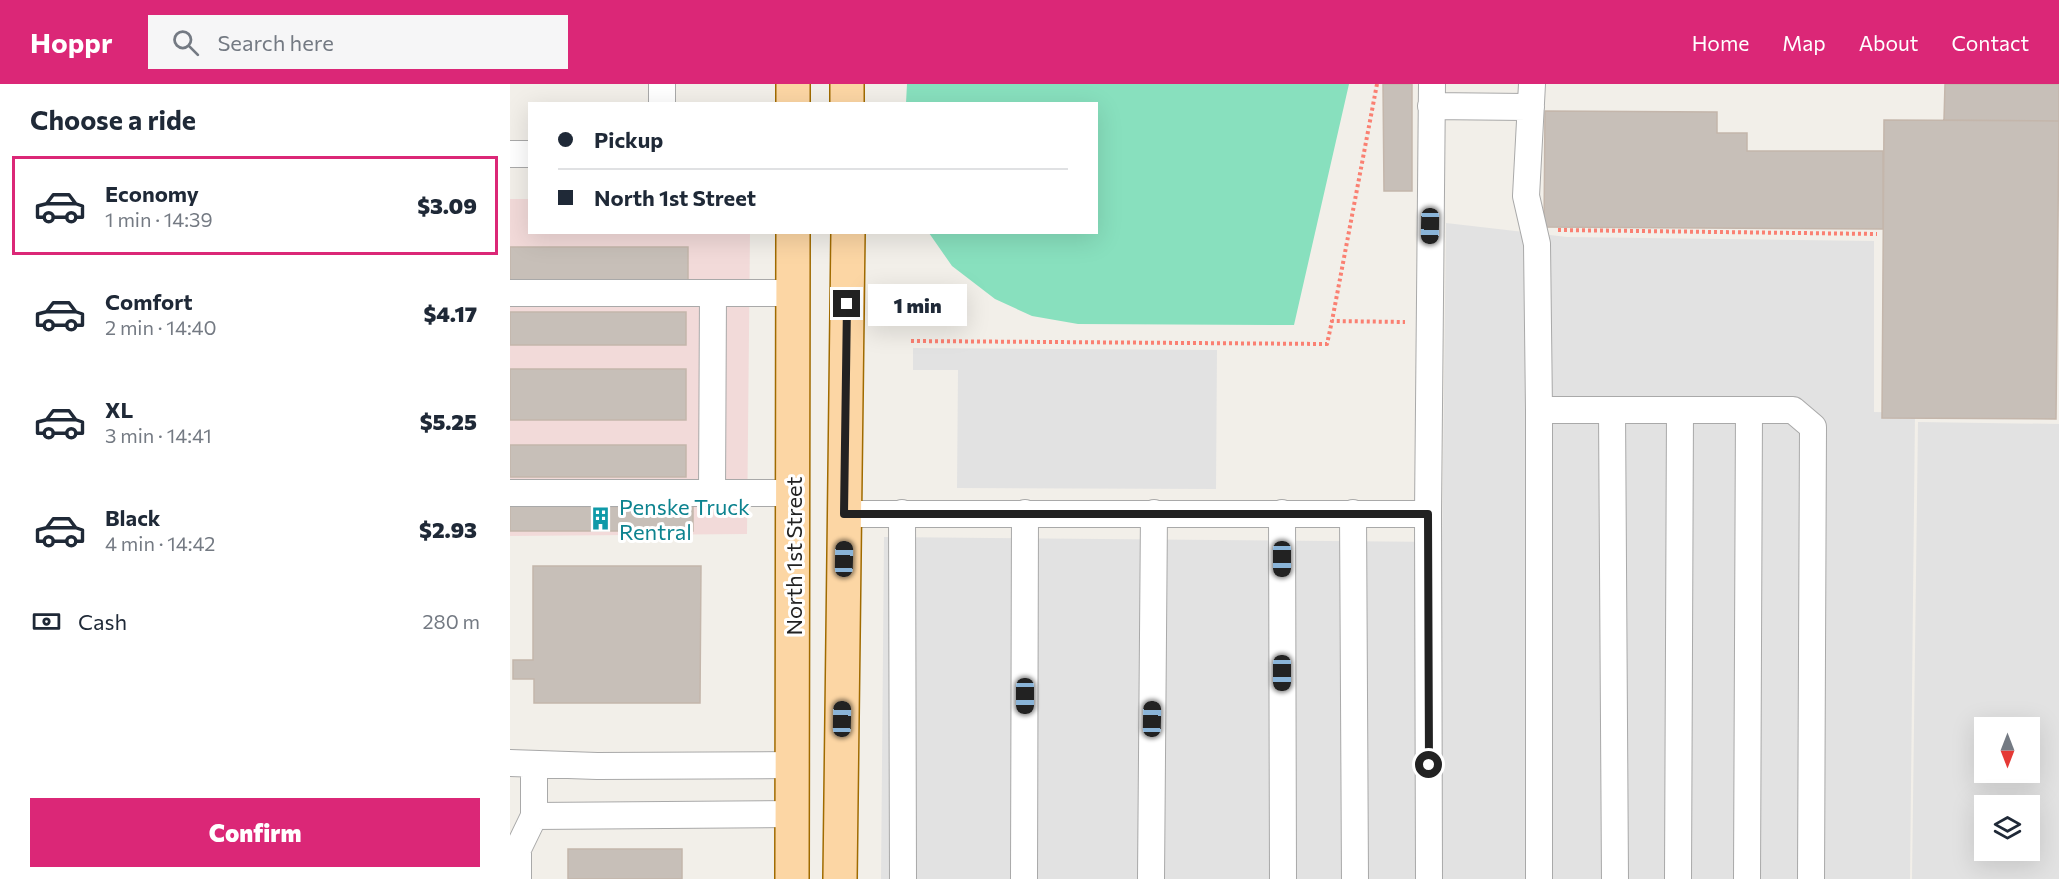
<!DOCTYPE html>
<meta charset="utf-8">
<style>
:root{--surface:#fff;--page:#f6f6f7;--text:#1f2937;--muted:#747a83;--line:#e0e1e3;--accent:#db2777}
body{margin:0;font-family:Commissioner,sans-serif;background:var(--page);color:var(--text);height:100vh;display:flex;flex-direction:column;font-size:22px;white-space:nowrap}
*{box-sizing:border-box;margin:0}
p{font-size:20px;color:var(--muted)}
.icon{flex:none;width:33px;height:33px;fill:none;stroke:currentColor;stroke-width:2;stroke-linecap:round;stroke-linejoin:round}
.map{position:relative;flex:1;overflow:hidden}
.drawer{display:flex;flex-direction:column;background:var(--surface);width:510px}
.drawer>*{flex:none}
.top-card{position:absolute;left:18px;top:18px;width:570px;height:132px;border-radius:0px;box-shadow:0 6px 24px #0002;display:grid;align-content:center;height:132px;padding:0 30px;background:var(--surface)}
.needle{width:39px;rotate:180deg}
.tools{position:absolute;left:1464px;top:633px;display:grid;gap:12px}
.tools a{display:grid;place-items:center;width:66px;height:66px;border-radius:0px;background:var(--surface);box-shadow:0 6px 24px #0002;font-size:30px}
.end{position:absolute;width:27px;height:27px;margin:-14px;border:8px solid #222;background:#fff;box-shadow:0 0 0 3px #fff}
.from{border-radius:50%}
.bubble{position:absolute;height:42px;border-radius:0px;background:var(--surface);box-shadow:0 6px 24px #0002;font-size:20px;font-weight:800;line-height:42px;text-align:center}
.car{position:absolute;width:18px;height:36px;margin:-18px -9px;border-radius:8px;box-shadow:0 0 4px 2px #0007;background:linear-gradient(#222 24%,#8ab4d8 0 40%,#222 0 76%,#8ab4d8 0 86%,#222 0)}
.top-card b{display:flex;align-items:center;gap:21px;height:57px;font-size:22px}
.top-card b+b{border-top:2px solid var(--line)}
.top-card i{width:15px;height:15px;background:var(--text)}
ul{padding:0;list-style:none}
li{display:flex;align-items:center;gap:18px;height:99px;margin:0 12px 9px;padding:0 18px;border:3px solid transparent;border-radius:0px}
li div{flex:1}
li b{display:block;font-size:22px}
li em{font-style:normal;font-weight:800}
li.on{border-color:var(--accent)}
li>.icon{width:54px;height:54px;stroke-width:1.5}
h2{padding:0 30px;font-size:27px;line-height:72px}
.pay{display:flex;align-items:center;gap:15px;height:66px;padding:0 30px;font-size:22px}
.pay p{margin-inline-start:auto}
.cta{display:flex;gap:12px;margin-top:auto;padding:12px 30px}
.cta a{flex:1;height:69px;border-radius:0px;background:var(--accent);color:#fff;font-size:24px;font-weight:800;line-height:69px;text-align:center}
header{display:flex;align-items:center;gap:36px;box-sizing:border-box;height:84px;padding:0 30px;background:var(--accent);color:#fff}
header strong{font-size:28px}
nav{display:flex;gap:33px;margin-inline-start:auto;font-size:21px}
.search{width:420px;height:54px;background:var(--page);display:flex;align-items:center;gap:15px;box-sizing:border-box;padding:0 21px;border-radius:0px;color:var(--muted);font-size:22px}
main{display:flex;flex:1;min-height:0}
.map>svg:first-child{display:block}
</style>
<header>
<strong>Hoppr</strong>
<div class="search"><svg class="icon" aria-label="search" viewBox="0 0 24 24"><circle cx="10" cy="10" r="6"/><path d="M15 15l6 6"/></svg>Search here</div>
<nav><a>Home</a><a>Map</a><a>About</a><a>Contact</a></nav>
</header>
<main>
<section class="drawer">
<h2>Choose a ride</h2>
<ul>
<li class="on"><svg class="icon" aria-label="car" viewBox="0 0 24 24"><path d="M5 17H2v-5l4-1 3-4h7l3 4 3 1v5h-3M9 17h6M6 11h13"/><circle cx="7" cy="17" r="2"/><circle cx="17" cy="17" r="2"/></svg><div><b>Economy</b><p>1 min · 14:39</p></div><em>$3.09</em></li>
<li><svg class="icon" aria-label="car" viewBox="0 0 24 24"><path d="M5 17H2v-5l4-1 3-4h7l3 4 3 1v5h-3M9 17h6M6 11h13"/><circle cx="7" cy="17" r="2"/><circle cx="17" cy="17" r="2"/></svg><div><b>Comfort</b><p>2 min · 14:40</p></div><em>$4.17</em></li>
<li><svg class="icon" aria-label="car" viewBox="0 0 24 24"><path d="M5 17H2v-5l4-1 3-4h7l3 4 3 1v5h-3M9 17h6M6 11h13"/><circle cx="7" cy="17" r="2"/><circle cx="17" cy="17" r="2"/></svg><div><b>XL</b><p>3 min · 14:41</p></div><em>$5.25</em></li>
<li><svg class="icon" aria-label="car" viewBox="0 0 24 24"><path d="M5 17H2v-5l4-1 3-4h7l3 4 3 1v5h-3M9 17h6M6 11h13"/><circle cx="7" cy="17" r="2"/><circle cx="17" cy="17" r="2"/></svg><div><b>Black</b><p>4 min · 14:42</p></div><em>$2.93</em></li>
</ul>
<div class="pay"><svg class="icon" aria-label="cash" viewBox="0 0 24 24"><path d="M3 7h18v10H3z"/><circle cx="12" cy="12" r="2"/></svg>Cash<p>280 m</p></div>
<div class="cta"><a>Confirm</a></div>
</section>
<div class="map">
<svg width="1549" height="795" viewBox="0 0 1549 795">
<rect width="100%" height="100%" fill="#f2efe9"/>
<!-- commercial -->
<path fill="#f2dad9" d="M 0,115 L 19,115 L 20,148 L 240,149 L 237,450 L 0,452 Z"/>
<!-- pitch -->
<path fill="#88e0be" d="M 397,0 L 839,0 L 784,241 L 568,240 L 522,232 L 485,215 L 442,182 L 419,149 L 586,148 L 586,20 L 396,19 Z"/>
<!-- parking -->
<path fill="#e2e2e2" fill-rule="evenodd" d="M 936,139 L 1057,153 L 1364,157 L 1364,328 L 1405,329 L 1400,795 L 371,795 L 374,453 L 932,458 Z
M 403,264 L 707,266 L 706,405 L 447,404 L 448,286 L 403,286 Z
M 1408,338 L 1549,340 L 1549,795 L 1402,795 ZM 1474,644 L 1520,644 L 1520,688 L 1474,688 ZM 1474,722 L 1520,722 L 1520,766 L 1474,766 Z"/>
<!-- building -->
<path fill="#c7bfb8" stroke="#c4b6ab" stroke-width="1.5" d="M 873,0 L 902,0 L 902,107 L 874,107 Z
M 1435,0 L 1549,0 L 1549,37 L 1434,36 Z
M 1035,27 L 1207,28 L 1207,49 L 1237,49 L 1237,67 L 1373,67 L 1373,145 L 1034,143 Z
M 1374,36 L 1549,37 L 1546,335 L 1372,334 Z
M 0,163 L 178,163 L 178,199 L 0,199 Z
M 0,228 L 176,228 L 176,261 L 0,261 Z
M 0,285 L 176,285 L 176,336 L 0,336 Z
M 0,361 L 176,361 L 176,393 L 0,393 Z
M 0,422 L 183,423 L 183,447 L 0,447 Z
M 23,482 L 191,482 L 190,619 L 24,619 L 24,595 L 3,595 L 3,576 L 23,576 Z
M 58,765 L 172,765 L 172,795 L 58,795 Z"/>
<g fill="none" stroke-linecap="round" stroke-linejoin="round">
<defs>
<path id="minor" d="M 152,0 L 152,20
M 1022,0 L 1016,112 L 1027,160 L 1029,326 L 1283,326 L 1303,343 L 1301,795
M 921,22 L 1021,23
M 0,70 L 20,70
M 0,209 L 283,209
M 1029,326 L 1029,795
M 1102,326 L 1105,795
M 0,409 L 283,409
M 202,409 L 203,209
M 392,429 L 393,795
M 772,429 L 773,795
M 843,429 L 845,795
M 335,430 L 918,430 L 919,795
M 918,430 L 922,0
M 0,679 L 87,682 L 283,681
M 24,680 L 24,732 L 283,730
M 8,795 L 8,765 L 24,732
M 514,795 L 515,429
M 641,795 L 644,429
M 1168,795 L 1170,326
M 1237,795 L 1239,326"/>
<path id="major" d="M 283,0 L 283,20
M 337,0 L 337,20
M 282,795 L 283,148
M 330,795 L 338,148"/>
</defs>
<!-- minor casing -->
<use href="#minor" stroke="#a9a9a9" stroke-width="28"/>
<!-- major casing -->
<use href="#major" stroke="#a06b00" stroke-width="36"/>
<!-- path -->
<path stroke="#fa8072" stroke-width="4" stroke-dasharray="3 3" stroke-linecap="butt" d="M 867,0 L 822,237 L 895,238
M 1048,146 L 1367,150
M 401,257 L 817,260 L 822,237"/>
<!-- minor -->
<use href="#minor" stroke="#fff" stroke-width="26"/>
<!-- major -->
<use href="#major" stroke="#fcd6a4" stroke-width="33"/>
</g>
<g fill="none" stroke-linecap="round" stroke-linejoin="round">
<!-- route -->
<path stroke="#222" stroke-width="8" d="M 337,220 L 334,430 L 918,430 L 919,681"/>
</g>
<!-- icons -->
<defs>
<symbol id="building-bare" viewBox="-9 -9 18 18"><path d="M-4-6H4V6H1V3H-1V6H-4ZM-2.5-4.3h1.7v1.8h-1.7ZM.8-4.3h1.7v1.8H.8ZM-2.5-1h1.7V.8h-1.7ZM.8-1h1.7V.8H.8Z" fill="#0f9aa8" stroke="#fff" stroke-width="2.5" paint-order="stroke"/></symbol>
</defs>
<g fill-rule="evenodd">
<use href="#building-bare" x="74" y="418" width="33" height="33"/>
</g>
<g text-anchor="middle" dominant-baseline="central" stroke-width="6" stroke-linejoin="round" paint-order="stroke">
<!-- culture labels -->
<g font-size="22" fill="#0d838f" stroke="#fff" text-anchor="start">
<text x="109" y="422">Penske Truck<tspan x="109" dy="25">Rentral</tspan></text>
</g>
<!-- street labels -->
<g font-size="22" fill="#222" stroke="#fff">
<text transform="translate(283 472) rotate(-90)">North 1st Street</text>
</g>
</g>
</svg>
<div class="tools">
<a><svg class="needle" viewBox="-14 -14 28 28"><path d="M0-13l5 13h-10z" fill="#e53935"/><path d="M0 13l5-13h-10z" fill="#747a83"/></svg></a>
<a><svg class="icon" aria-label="layers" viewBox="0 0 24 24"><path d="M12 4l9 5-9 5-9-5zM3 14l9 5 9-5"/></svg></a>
</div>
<i class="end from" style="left:919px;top:681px"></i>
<i class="end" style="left:337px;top:220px"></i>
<div class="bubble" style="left:358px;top:200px;width:99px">1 min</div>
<i class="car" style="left:920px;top:142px;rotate:181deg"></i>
<i class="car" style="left:334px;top:475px;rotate:1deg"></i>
<i class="car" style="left:772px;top:475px;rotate:180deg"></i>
<i class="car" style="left:772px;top:589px;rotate:180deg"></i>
<i class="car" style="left:515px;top:612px;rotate:180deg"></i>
<i class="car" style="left:332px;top:635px;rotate:1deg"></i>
<i class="car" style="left:642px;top:635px;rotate:1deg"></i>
<div class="top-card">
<b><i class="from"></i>Pickup</b>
<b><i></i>North 1st Street</b>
</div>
</div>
</main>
